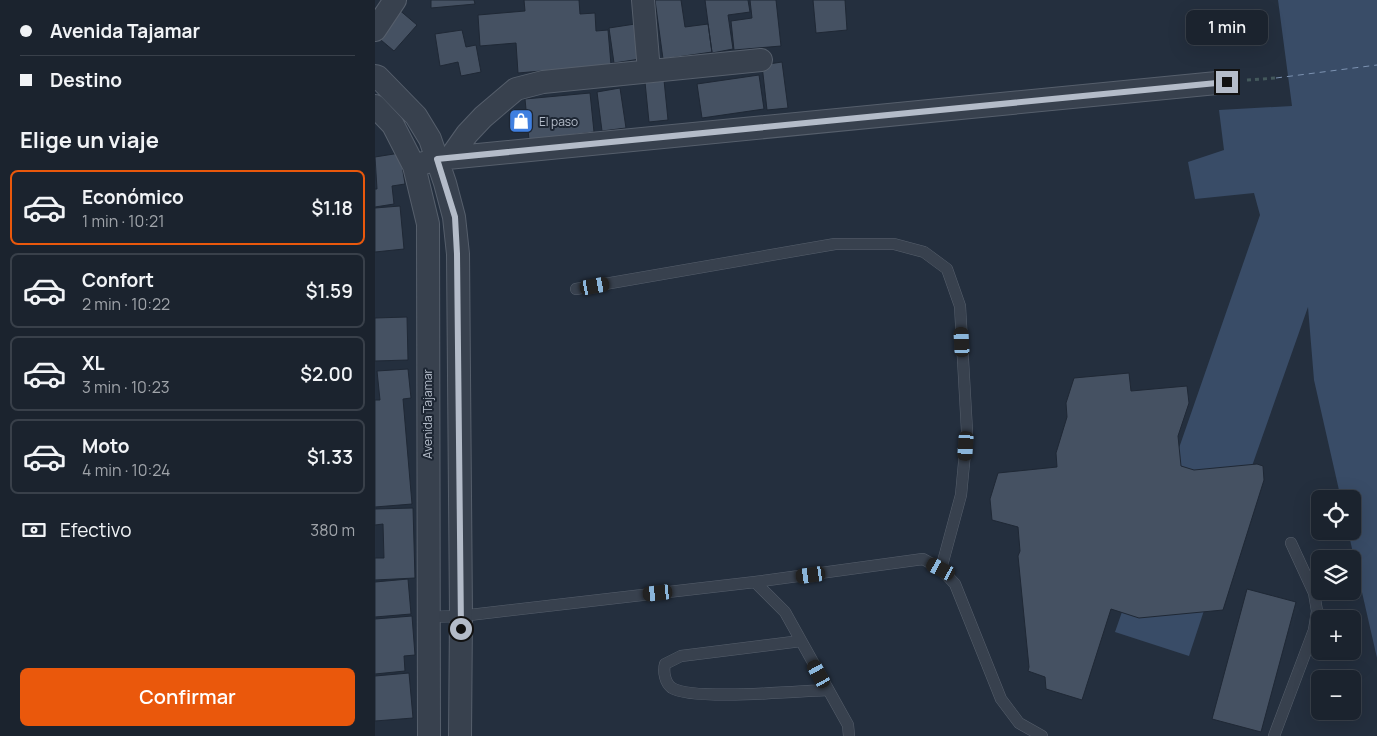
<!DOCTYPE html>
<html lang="es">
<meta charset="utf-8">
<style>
:root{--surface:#1b232e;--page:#282f3a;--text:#f1f3f6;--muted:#a0a4aa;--line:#39404a;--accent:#ea580c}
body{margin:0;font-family:Manrope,sans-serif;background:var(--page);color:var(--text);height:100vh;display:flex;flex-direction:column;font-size:19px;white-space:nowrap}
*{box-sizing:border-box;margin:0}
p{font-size:16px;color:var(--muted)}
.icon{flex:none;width:28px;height:28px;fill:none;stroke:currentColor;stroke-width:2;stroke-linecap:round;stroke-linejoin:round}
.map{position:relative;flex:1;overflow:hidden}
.details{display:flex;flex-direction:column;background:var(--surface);width:375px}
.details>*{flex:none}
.guide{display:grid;align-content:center;height:110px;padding:0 20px;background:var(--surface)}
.tools{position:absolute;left:936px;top:490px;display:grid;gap:10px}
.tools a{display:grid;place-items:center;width:50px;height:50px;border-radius:8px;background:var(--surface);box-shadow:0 5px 20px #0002,0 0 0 1px var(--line);font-size:25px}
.end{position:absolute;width:22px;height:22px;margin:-11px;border:6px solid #b4bcc9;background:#111;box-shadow:0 0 0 2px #111}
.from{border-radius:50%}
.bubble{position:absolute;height:35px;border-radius:8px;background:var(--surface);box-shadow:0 5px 20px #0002,0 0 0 1px var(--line);font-size:16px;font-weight:600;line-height:35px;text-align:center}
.car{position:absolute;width:15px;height:30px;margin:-15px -8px;border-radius:6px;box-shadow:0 0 4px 1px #0007;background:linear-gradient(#222 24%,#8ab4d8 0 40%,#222 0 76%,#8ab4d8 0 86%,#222 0)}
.guide b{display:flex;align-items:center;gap:18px;height:48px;font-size:19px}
.guide b+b{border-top:1px solid var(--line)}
.guide i{width:12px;height:12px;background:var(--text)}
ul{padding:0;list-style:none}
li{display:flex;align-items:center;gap:15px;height:75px;margin:0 10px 8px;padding:0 10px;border:2px solid var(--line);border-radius:8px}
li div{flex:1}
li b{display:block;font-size:19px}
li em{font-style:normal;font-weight:600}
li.on{border-color:var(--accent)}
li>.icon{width:45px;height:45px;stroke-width:1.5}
h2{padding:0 20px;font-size:22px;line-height:60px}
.pay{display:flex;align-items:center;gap:12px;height:55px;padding:0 20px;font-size:19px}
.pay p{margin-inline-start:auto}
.action{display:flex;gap:10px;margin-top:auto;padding:10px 20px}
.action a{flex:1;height:58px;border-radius:8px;background:var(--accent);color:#fff;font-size:20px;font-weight:600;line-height:58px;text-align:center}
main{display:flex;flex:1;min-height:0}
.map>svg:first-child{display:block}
</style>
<main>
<section class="details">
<div class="guide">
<b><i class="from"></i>Avenida Tajamar</b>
<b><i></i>Destino</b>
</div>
<h2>Elige un viaje</h2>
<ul>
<li class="on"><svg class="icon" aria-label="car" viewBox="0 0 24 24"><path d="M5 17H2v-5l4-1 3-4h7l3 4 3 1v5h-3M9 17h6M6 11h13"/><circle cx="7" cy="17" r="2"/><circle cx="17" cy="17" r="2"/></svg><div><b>Económico</b><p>1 min · 10:21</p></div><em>$1.18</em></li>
<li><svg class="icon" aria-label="car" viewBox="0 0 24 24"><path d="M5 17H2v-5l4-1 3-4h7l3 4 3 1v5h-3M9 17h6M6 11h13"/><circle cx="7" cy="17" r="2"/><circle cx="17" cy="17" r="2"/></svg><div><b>Confort</b><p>2 min · 10:22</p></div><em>$1.59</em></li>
<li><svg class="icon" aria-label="car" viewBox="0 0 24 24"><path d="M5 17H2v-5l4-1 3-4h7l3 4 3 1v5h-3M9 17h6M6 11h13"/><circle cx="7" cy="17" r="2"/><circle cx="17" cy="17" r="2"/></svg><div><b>XL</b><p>3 min · 10:23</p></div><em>$2.00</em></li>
<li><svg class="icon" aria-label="car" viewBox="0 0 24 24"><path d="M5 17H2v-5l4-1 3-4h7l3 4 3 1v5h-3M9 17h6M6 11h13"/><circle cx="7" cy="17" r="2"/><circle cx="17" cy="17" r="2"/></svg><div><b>Moto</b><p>4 min · 10:24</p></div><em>$1.33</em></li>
</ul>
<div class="pay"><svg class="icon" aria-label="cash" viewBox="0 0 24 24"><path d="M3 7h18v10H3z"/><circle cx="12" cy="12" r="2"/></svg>Efectivo<p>380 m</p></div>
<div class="action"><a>Confirmar</a></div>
</section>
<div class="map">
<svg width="1002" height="736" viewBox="0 0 1002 736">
<rect width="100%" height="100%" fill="#242f3e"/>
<!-- water -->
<path fill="#394c67" d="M 903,0 L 1002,0 L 1002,658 L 973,531 L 978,531 L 978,499 L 966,499 L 939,380 L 933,307 L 871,483 L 814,656 L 740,632 L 885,215 L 879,193 L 820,199 L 813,162 L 849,150 L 844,110 L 917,106 Z"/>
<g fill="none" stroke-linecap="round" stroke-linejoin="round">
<!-- ferry -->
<path stroke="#7c92b1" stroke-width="1" stroke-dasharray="6 5" stroke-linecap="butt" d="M 901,78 L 1002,65"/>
</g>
<!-- building -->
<path fill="#455162" stroke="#1f2835" d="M 56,0 L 99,0 L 100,4 L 56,8 Z
M 149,0 L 204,0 L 205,14 L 220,13 L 221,31 L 233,30 L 236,65 L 143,73 L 141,43 L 105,46 L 103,15 L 150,11 Z
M 280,0 L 306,0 L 310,27 L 333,24 L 337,52 L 288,59 Z
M 330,0 L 373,0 L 375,12 L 353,15 L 358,49 L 337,53 Z
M 375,0 L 401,0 L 406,46 L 359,50 L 356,21 L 377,18 Z
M 438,0 L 470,0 L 472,30 L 441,33 Z
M 22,8 L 42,25 L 19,51 L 0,35 Z
M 260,24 L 265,59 L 239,63 L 234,28 Z
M 87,30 L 91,47 L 101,45 L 106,72 L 86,76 L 83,62 L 65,66 L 60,34 Z
M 407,62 L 413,108 L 392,110 L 387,65 Z
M 384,75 L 389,109 L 327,118 L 322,84 Z
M 289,80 L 293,120 L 274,122 L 270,82 Z
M 245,88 L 251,128 L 227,131 L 222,92 Z
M 215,93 L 219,132 L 154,140 L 150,99 Z
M 25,153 L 30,184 L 17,186 L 19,204 L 0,207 L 0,189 L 2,189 L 0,157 Z
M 25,206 L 29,249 L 0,252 L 0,208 Z
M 32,317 L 33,360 L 0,361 L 0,318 Z
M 33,369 L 36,398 L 28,399 L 37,504 L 0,507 L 0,400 L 5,400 L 2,371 Z
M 754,373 L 756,391 L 812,386 L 814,403 L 803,436 L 806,466 L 819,470 L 882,464 L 888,466 L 889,480 L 848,610 L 764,618 L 736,609 L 707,700 L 671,689 L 670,677 L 653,671 L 654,667 L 643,556 L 645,551 L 643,527 L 617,520 L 615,499 L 623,473 L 682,467 L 681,453 L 692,417 L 691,403 L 699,378 Z
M 38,508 L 40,578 L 0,580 L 0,558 L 9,558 L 8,524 L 0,525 L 0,509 Z
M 33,579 L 36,614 L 0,617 L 0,582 Z
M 872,589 L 921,602 L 886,732 L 837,719 Z
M 37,616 L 40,655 L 29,656 L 30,671 L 0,674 L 0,619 Z
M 34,673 L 38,718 L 0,721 L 0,676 Z"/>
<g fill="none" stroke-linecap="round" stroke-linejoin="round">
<defs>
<path id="service" d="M 201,289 L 460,244 L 519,244 L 549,252 L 572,269 L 585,306 L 592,431 L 586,495 L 566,569
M 380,582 L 410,612 L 473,725 L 474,736
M 53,617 L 86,616 L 380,582 L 548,559 L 566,569 L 580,584 L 626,699 L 644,723 L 667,736
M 426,641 L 306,656 L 290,664 C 288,672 290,683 297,688 C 318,701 424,691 453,690
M 899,736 L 939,630 L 942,611 L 939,593 L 916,543"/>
<path id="minor" d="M 268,0 L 274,71
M 0,30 L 20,0
M 0,76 L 3,77 L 41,116 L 55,139 L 70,183 L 79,217 L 83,254 L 86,616 L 85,736
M 0,106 L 18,125 L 39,166 L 53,224 L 54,736
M 75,158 L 92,134 L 108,117 L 141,89 L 168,82 L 386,60
M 39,166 L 62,159 L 852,82"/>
</defs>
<!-- service casing -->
<use href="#service" stroke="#565f6c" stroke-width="12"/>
<!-- minor casing -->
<use href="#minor" stroke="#565f6c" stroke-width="24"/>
<!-- path -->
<path stroke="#44595c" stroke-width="3" stroke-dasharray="4 4" stroke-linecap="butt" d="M 872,80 L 901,78"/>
<!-- service -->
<use href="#service" stroke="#38414e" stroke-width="11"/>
<!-- minor -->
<use href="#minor" stroke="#38414e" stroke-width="22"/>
</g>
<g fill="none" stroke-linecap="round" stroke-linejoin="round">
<!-- route -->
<path stroke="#b4bcc9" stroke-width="6" d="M 86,629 L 82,254 L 80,217 L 62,159 L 852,82"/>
</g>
<!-- icons -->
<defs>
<symbol id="shop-square" viewBox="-11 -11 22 22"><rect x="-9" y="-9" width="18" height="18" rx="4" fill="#3f7fe0" stroke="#1d2633"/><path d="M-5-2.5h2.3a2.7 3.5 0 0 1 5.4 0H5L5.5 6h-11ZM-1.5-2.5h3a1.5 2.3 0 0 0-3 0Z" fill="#fff"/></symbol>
</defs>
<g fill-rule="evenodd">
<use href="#shop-square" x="132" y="107" width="28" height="28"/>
</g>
<g text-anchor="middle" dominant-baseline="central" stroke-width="4" stroke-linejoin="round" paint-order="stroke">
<!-- poi labels -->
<g font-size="12" fill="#b4bcc9" stroke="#1d2633" text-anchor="start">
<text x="164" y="121">El paso</text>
</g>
<!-- street labels -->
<g font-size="12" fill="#b4bcc9" stroke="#1d2633">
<text transform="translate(52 414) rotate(-90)">Avenida Tajamar</text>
</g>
</g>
</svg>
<div class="tools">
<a><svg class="icon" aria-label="locate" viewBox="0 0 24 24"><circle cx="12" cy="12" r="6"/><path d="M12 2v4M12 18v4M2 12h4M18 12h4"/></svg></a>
<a><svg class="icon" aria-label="layers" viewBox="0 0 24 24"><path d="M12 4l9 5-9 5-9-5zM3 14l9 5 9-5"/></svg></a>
<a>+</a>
<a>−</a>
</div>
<i class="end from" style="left:86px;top:629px"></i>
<i class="end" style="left:852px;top:82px"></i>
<div class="bubble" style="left:811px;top:10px;width:82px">1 min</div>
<i class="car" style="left:220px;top:286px;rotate:80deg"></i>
<i class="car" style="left:587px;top:342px;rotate:357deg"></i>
<i class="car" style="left:591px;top:446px;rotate:184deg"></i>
<i class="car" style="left:566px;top:569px;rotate:298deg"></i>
<i class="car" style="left:436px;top:575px;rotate:262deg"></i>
<i class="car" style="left:283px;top:593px;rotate:264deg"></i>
<i class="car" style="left:444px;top:674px;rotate:331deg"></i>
</div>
</main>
